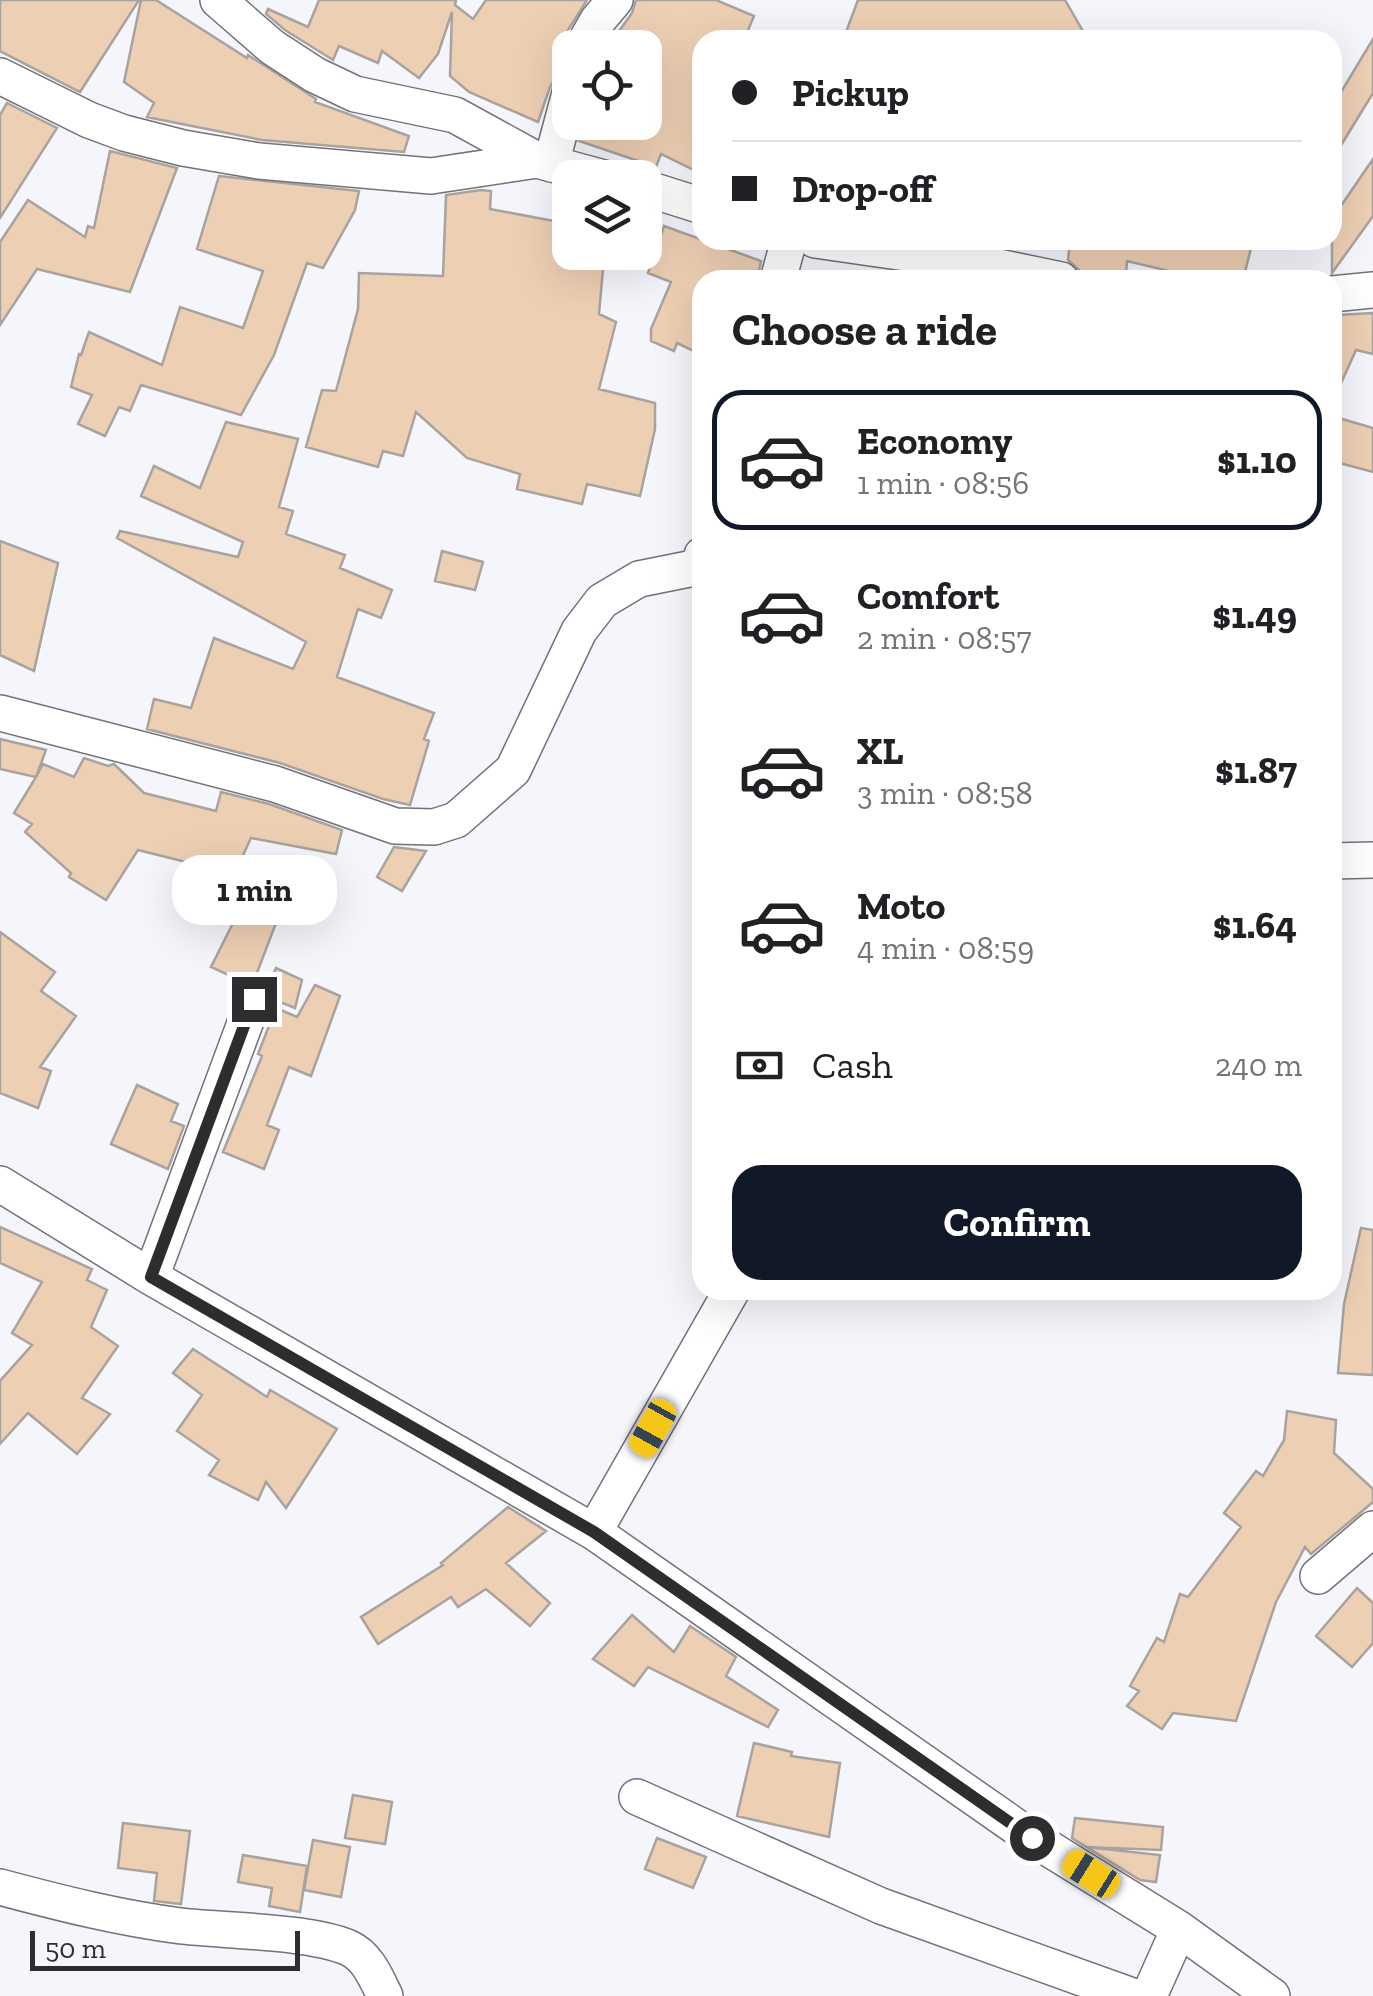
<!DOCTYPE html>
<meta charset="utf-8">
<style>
:root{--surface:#fff;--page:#f2f2f2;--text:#202124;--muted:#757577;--line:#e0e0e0;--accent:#111827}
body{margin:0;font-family:"Zilla Slab",serif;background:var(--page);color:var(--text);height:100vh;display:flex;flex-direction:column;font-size:38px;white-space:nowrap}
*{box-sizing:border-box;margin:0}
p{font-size:32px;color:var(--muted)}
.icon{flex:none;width:55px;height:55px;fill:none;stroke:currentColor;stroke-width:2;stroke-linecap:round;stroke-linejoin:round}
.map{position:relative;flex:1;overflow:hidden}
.drawer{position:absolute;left:692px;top:270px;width:650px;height:1030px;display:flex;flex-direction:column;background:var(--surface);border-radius:30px;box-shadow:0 10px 40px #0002}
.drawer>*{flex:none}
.guide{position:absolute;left:692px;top:30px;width:650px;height:220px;border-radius:30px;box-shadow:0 10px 40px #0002;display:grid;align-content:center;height:220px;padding:0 40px;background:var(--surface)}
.fabs{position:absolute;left:552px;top:30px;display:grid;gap:20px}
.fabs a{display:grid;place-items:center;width:110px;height:110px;border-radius:20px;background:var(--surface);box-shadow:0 10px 40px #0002;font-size:50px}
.scale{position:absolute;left:30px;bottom:25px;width:270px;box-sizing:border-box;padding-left:10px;border:5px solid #2d2d2f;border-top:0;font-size:28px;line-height:35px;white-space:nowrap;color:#2d2d2f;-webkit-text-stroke:8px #f5f5fc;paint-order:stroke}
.end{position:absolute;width:45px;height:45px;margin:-22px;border:12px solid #2d2d2f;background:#fff;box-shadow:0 0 0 5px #fff}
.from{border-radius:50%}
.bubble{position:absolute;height:70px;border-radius:30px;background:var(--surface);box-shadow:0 10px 40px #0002;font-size:32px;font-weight:800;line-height:70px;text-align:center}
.car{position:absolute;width:30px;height:60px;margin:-30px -15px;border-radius:12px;box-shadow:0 0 8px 2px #0007;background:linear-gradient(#f5c518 24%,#345 0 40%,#f5c518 0 76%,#345 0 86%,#f5c518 0)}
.guide b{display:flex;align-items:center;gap:35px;height:95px;font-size:38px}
.guide b+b{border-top:2px solid var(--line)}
.guide i{width:25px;height:25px;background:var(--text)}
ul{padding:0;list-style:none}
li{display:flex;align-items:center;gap:30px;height:140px;margin:0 20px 15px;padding:0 20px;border:5px solid transparent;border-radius:30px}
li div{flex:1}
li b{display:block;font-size:38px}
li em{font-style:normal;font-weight:800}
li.active{border-color:var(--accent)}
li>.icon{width:90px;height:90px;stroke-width:1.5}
h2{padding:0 40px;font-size:45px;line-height:120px}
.pay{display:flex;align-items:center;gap:25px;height:110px;padding:0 40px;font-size:38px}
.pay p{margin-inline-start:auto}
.button{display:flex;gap:20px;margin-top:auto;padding:20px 40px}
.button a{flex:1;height:115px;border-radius:30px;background:var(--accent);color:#fff;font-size:40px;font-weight:800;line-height:115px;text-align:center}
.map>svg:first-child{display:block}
</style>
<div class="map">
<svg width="1373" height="1996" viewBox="0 0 1373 1996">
<rect width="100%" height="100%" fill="#f5f5fc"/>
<!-- building -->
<path fill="#edcfb3" stroke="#a8a39e" stroke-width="2.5" d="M 0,0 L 139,0 L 80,92 L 0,51 Z
M 141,0 L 156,0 L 247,58 L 248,55 L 316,99 L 315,102 L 409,136 L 404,152 L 262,140 L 147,117 L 154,103 L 124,82 Z
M 319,0 L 456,0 L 455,5 L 473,19 L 486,0 L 587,0 L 563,38 L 561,49 L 566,61 L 550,87 L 538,122 L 469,92 L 450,76 L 452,12 L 438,54 L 419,78 L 382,51 L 378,63 L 339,46 L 333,60 L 285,30 L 266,14 L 268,9 L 308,27 Z
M 636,0 L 716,0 L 754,16 L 744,40 L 702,40 L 702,174 L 661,154 L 656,167 L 579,141 L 584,122 L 645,122 L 645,48 L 607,48 L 632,13 Z
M 858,0 L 1065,0 L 1088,40 L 843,40 Z
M 1373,39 L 1373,93 L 1332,160 L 1332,107 Z
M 7,103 L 57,128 L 0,218 L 0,115 Z
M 110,151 L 177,168 L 130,292 L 37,269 L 0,325 L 0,242 L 28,200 L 85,237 L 88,226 L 94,228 Z
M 1373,159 L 1373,216 L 1332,273 L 1332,219 Z
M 219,176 L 359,191 L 355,210 L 323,268 L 307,263 L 274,355 L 241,415 L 141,385 L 130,411 L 119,407 L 105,436 L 78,424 L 92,395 L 71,387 L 79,354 L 81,355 L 89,332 L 162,365 L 180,307 L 243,328 L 263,271 L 197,249 Z
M 481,190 L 491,191 L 490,209 L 570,224 L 570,252 L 599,252 L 598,257 L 604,258 L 599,314 L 616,322 L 599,389 L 655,403 L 655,429 L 640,496 L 587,484 L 582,504 L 517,489 L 520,474 L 467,458 L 416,412 L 403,456 L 383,451 L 378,467 L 306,447 L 322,390 L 336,391 L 358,309 L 359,273 L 443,276 L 446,195 Z
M 664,226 L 761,261 L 757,280 L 702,280 L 702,355 L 677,343 L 674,351 L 651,341 L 651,329 L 671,282 L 648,273 Z
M 1070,240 L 1253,240 L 1243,280 L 1207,280 L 1127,261 L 1126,275 L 1080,271 L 1068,260 Z
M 1373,313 L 1373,354 L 1356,350 L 1332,403 L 1332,337 L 1338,315 Z
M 1332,416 L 1373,428 L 1373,472 L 1332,461 Z
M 226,422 L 298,439 L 279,507 L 293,511 L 286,534 L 345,555 L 340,568 L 392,590 L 381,618 L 358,609 L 337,677 L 434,713 L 424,739 L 429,741 L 410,805 L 383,799 L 280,763 L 147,729 L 154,699 L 191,708 L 214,638 L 293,669 L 306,642 L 117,538 L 120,531 L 238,557 L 243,542 L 141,496 L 154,466 L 200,488 Z
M 0,541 L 58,563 L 34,671 L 0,655 Z
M 442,551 L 483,562 L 475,590 L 435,581 Z
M 0,739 L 46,750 L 36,777 L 43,764 L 74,777 L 84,758 L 108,766 L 114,764 L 144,793 L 216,811 L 221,792 L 269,804 L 342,830 L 336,854 L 251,838 L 227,890 L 194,874 L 198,865 L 138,850 L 106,900 L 69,877 L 71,873 L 25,832 L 32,824 L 14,813 L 36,777 L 0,769 Z
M 394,847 L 426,851 L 402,891 L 377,877 Z
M 246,897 L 281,910 L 255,978 L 243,982 L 211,967 Z
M 0,932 L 55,972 L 41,991 L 76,1016 L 40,1067 L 51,1071 L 38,1108 L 0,1093 Z
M 276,968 L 302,980 L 295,1008 L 275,1000 L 269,984 Z
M 315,985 L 340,996 L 311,1076 L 289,1067 L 267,1125 L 279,1130 L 264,1169 L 223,1152 L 262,1056 L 258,1054 L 276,1008 L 297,1017 Z
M 137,1085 L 178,1104 L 171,1121 L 184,1126 L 168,1169 L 111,1144 Z
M 0,1227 L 92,1269 L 87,1280 L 107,1290 L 91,1327 L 118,1346 L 82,1398 L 110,1414 L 77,1454 L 28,1413 L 0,1444 L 0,1381 L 32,1345 L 12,1333 L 42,1282 L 0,1263 Z
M 1361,1228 L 1373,1230 L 1373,1375 L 1338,1373 L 1344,1304 Z
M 193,1349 L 267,1397 L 270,1390 L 337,1429 L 286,1508 L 266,1482 L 258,1500 L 209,1475 L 219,1460 L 177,1431 L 202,1395 L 173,1373 Z
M 1287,1411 L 1336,1420 L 1334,1453 L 1373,1489 L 1373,1502 L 1311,1554 L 1305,1547 L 1276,1602 L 1236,1721 L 1173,1713 L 1162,1729 L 1127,1706 L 1139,1691 L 1130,1686 L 1157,1638 L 1164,1642 L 1180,1594 L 1188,1597 L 1241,1527 L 1224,1513 L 1256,1471 L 1263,1476 L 1284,1440 Z
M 508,1507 L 546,1531 L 506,1563 L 550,1603 L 530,1626 L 486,1589 L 458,1607 L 451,1597 L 378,1644 L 361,1617 L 443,1565 L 441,1563 Z
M 1357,1588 L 1373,1603 L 1373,1643 L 1352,1667 L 1316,1636 Z
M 632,1615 L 674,1652 L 690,1626 L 736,1657 L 726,1676 L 778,1710 L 768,1727 L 648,1667 L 634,1686 L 593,1659 Z
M 754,1743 L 792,1752 L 791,1756 L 840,1763 L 829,1837 L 737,1816 Z
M 353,1795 L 392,1802 L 385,1844 L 345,1838 Z
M 1075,1818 L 1163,1827 L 1161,1850 L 1086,1847 L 1160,1855 L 1156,1882 L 1140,1880 L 1072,1838 Z
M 123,1823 L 190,1831 L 181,1904 L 154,1901 L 157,1873 L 118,1868 Z
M 657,1838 L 706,1857 L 693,1888 L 645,1869 Z
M 313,1840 L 350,1847 L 341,1897 L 304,1890 Z
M 243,1855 L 307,1866 L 300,1912 L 269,1906 L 272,1888 L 238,1882 Z"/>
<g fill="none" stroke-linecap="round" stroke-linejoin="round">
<defs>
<path id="minor" d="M 218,0 L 272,47 L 315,75 L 355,94 L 455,115 L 537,160 L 604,178
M 582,48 L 598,20 L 615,0
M 0,76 L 89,120 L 124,133 L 183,148 L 259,161 L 431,176 L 537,160
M 551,164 L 570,93
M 645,188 L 702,206
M 815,240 L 989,265 L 1061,280
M 778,280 L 789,240
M 1332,294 L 1373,290
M 0,713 L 275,784 L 395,826 L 434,827 L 456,820 L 513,770 L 579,631 L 602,601 L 639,579 L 699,567 L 702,555
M 1332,861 L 1373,860
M 0,1184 L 151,1277 L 594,1532 L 1032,1838 L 1179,1929 L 1149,1996
M 151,1277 L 254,999
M 594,1532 L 732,1290
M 1318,1576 L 1373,1529
M 637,1797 L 881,1906 L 1132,1996
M 0,1887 C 60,1903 119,1918 181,1926 C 226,1931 309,1931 349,1948 C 368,1957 376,1978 385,1996
M 1179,1929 L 1272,1996"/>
</defs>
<!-- minor casing -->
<use href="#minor" stroke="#727278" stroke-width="38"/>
<!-- minor -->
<use href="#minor" stroke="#fff" stroke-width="35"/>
</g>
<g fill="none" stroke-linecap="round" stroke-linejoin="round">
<!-- route -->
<path stroke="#2d2d2f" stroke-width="12" d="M 254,999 L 151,1277 L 594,1532 L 1032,1838"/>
</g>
</svg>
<div class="fabs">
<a><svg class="icon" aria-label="locate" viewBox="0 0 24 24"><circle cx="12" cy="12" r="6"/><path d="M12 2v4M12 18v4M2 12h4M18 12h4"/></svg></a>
<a><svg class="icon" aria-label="layers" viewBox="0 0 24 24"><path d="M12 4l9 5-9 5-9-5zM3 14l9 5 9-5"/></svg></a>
</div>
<div class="scale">50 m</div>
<i class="end from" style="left:1032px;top:1838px"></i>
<i class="end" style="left:254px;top:999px"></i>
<div class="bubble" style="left:172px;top:855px;width:165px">1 min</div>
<i class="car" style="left:653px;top:1428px;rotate:209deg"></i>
<i class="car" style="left:1091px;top:1874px;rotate:302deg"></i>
<div class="guide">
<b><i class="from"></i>Pickup</b>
<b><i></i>Drop-off</b>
</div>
<section class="drawer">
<h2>Choose a ride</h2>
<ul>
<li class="active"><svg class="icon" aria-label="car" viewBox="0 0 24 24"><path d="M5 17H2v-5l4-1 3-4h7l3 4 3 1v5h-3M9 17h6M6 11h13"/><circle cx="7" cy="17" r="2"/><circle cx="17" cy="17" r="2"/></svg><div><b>Economy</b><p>1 min · 08:56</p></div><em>$1.10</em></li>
<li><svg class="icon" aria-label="car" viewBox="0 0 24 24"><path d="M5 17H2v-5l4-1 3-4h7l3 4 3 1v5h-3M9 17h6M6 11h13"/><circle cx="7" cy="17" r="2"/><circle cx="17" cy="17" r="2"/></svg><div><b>Comfort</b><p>2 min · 08:57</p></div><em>$1.49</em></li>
<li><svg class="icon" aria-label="car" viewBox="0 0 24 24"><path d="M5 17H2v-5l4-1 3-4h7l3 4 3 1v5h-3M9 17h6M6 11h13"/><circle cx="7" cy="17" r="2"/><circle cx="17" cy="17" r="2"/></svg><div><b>XL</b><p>3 min · 08:58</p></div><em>$1.87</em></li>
<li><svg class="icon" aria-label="car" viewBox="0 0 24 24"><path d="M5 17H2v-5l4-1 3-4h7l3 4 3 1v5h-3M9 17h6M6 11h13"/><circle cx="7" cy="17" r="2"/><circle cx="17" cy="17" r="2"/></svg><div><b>Moto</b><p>4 min · 08:59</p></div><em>$1.64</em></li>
</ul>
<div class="pay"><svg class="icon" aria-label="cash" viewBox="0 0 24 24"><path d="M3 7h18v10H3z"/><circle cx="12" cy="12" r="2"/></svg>Cash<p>240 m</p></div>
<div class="button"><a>Confirm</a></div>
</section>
</div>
